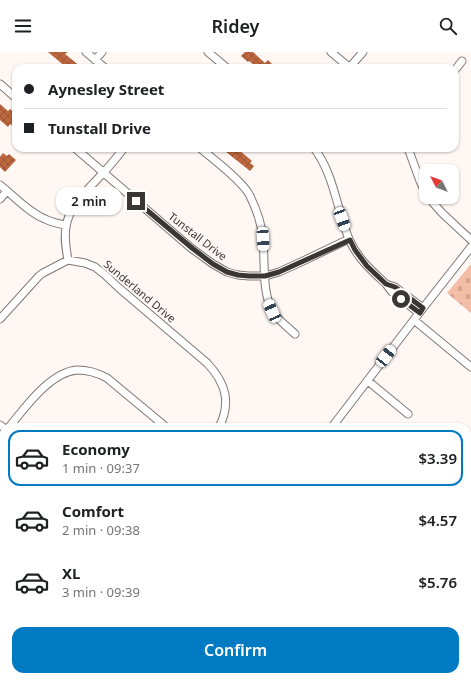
<!DOCTYPE html>
<meta charset="utf-8">
<style>
:root{--surface:#fff;--page:#f6f6f6;--text:#202124;--muted:#757577;--line:#e0e0e0;--accent:#007ac3}
body{margin:0;font-family:"Noto Sans",sans-serif;background:var(--page);color:var(--text);height:100vh;display:flex;flex-direction:column;font-size:15px;white-space:nowrap}
*{box-sizing:border-box;margin:0}
p{font-size:13px;color:var(--muted)}
.icon{flex:none;width:22px;height:22px;fill:none;stroke:currentColor;stroke-width:2;stroke-linecap:round;stroke-linejoin:round}
.map{position:relative;flex:1;overflow:hidden}
.panel{position:absolute;left:0px;top:371px;width:471px;height:258px;display:flex;flex-direction:column;background:var(--surface);border-radius:12px 12px 0 0;box-shadow:0 1px 3px #0004}
.panel>*{flex:none}
.top-card{position:absolute;left:12px;top:12px;width:447px;height:88px;border-radius:12px;box-shadow:0 1px 3px #0004;display:grid;align-content:center;height:88px;padding:0 12px;background:var(--surface)}
.needle{width:26px;rotate:312deg}
.buttons{position:absolute;left:419px;top:112px;display:grid;gap:8px}
.buttons a{display:grid;place-items:center;width:40px;height:40px;border-radius:8px;background:var(--surface);box-shadow:0 1px 3px #0004;font-size:20px}
.end{position:absolute;width:18px;height:18px;margin:-9px;border:5px solid #393634;background:#fff;box-shadow:0 0 0 2px #fff}
.from{border-radius:50%}
.bubble{position:absolute;height:28px;border-radius:12px;background:var(--surface);box-shadow:0 1px 3px #0004;font-size:13px;font-weight:600;line-height:28px;text-align:center}
.car{position:absolute;width:12px;height:24px;margin:-12px -6px;border-radius:5px;box-shadow:0 0 3px 1px #0007;background:linear-gradient(#fff 24%,#345 0 40%,#fff 0 76%,#345 0 86%,#fff 0)}
.top-card b{display:flex;align-items:center;gap:14px;height:38px;font-size:15px}
.top-card b+b{border-top:1px solid var(--line)}
.top-card i{width:10px;height:10px;background:var(--text)}
ul{padding:7px 0 0;list-style:none}
li{display:flex;align-items:center;gap:12px;height:56px;margin:0 8px 6px;padding:0 4px;border:2px solid transparent;border-radius:12px}
li div{flex:1}
li b{display:block;font-size:15px}
li em{font-style:normal;font-weight:600}
li.active{border-color:var(--accent)}
li>.icon{width:36px;height:36px;stroke-width:1.5}
.action{display:flex;gap:8px;margin-top:auto;padding:8px 12px}
.action a{flex:1;height:46px;border-radius:12px;background:var(--accent);color:#fff;font-size:16px;font-weight:600;line-height:46px;text-align:center}
header{display:flex;justify-content:space-between;align-items:center;height:52px;padding:0 12px;background:var(--surface);font-size:18px;font-weight:600}
.map>svg:first-child{display:block}
</style>
<header><svg class="icon" aria-label="menu" viewBox="0 0 24 24"><path d="M4 6h16M4 12h16M4 18h16"/></svg>Ridey<svg class="icon" aria-label="search" viewBox="0 0 24 24"><circle cx="10" cy="10" r="6"/><path d="M15 15l6 6"/></svg></header>
<div class="map">
<svg width="471" height="629" viewBox="0 0 471 629">
<defs>
<pattern id="cemetery-stones" width="16" height="16" patternUnits="userSpaceOnUse"><rect width="16" height="16" fill="#f3bda6"/><path d="M2 7V4a2 2 0 0 1 4 0v3zM10 15v-3a2 2 0 0 1 4 0v3z" fill="#d1a390"/></pattern>
<pattern id="building-cross-hatch" width="8" height="8" patternUnits="userSpaceOnUse"><rect width="8" height="8" fill="#be663d"/><path d="M0 0l8 8M0 8l8-8" fill="none" stroke="#9b5534"/></pattern>
</defs>
<rect width="100%" height="100%" fill="#fef7f4"/>
<!-- built -->
<path fill="#fae9e2" d="M 4,622 L 4,625 L 115,625 L 116,626 L 114,629 L 0,629 L 0,627 Z"/>
<!-- cemetery -->
<path fill="url(#cemetery-stones)" d="M 471,212 L 471,261 L 447,241 Z"/>
<g fill="none" stroke-linecap="round" stroke-linejoin="round">
<!-- stream -->
<path stroke="#85c4fa" stroke-width="1.5" d="M 467,399 L 471,397"/>
</g>
<!-- building -->
<path fill="url(#building-cross-hatch)" d="M 48,0 L 68,0 L 65,2 L 82,16 L 67,16 Z
M 245,0 L 253,0 L 265,11 L 268,8 L 272,12 L 270,15 L 271,16 L 258,16 L 249,9 L 248,10 L 241,4 Z
M 0,52 L 8,59 L 10,57 L 16,62 L 16,77 L 10,72 L 8,75 L 0,68 Z
M 228,96 L 241,96 L 239,98 L 252,109 L 250,111 L 254,114 L 250,119 L 225,99 Z
M 3,101 L 7,104 L 9,102 L 16,108 L 5,120 L 0,115 L 0,105 Z"/>
<g fill="none" stroke-linecap="round" stroke-linejoin="round">
<defs>
<path id="minor" d="M 86,0 L 105,16
M 208,0 L 227,16
M 331,0 L 350,16
M 95,8 L 102,0
M 350,15 L 363,0
M 455,18 L 462,9
M 0,32 L 16,46
M 75,96 L 191,196 L 213,212 L 227,220 L 238,223 L 249,224 L 265,224 L 279,220 L 301,210 L 349,187
M 200,96 C 214,108 240,127 249,142 C 256,156 262,173 263,188 C 265,209 262,240 272,258 C 277,268 287,274 295,282
M 314,96 C 334,122 337,158 349,187 C 357,206 372,219 386,232
M 408,96 L 420,129 L 426,142
M 0,133 C 14,144 28,160 45,167 C 51,170 59,172 66,173
M 428,145 L 442,161 L 471,188
M 0,147 L 7,139
M 68,208 C 66,197 64,186 66,175 C 69,153 88,138 102,122 C 110,114 117,105 124,96
M 419,261 L 392,240 L 386,232 L 395,235 L 423,256
M 0,267 L 39,224 L 43,221 L 68,208 L 85,211 L 95,215 L 104,222 L 119,236 L 207,311 C 225,330 232,350 219,375
M 414,268 L 471,315
M 368,329 L 408,362
M 0,373 L 4,376
M 9,375 C 25,356 50,320 77,318 C 88,318 98,321 107,326 L 166,375
M 332,375 L 423,256 L 471,195
M 0,385 L 4,380
M 467,455 L 471,453
M 0,545 L 1,544
M 467,550 L 471,554
M 176,625 L 181,629
M 308,625 L 313,629
M 439,625 L 444,629
M 12,629 L 15,625
M 48,629 L 49,627 L 53,626 L 56,629
M 73,629 L 77,625
M 98,629 L 101,625
M 139,629 L 142,625
M 325,629 L 329,625"/>
</defs>
<!-- minor casing -->
<use href="#minor" stroke="#807875" stroke-width="9"/>
<!-- minor -->
<use href="#minor" stroke="#fff" stroke-width="7"/>
</g>
<g fill="none" stroke-linecap="round" stroke-linejoin="round">
<!-- route -->
<path stroke="#393634" stroke-width="5" d="M 136,149 L 192,196 L 213,212 L 227,220 L 238,223 L 249,224 L 265,224 L 279,220 L 350,188 L 355,198 L 367,214 L 386,232 L 395,235 L 423,256 L 420,261 L 401,247"/>
</g>
<g text-anchor="middle" dominant-baseline="central" stroke-width="4" stroke-linejoin="round" paint-order="stroke">
<!-- street labels -->
<g font-size="11" fill="#393634" stroke="#fef7f4">
<text transform="translate(198 184) rotate(38)">Tunstall Drive</text>
<text transform="translate(140 239) rotate(40)">Sunderland Drive</text>
</g>
</g>
</svg>
<div class="buttons">
<a><svg class="needle" viewBox="-14 -14 28 28"><path d="M0-13l5 13h-10z" fill="#e53935"/><path d="M0 13l5-13h-10z" fill="#757577"/></svg></a>
</div>
<i class="end from" style="left:401px;top:247px"></i>
<i class="end" style="left:136px;top:149px"></i>
<div class="bubble" style="left:56px;top:135px;width:66px">2 min</div>
<i class="car" style="left:342px;top:167px;rotate:160deg"></i>
<i class="car" style="left:263px;top:187px;rotate:177deg"></i>
<i class="car" style="left:272px;top:259px;rotate:336deg"></i>
<i class="car" style="left:386px;top:304px;rotate:38deg"></i>
<div class="top-card">
<b><i class="from"></i>Aynesley Street</b>
<b><i></i>Tunstall Drive</b>
</div>
<section class="panel">
<ul>
<li class="active"><svg class="icon" aria-label="car" viewBox="0 0 24 24"><path d="M5 17H2v-5l4-1 3-4h7l3 4 3 1v5h-3M9 17h6M6 11h13"/><circle cx="7" cy="17" r="2"/><circle cx="17" cy="17" r="2"/></svg><div><b>Economy</b><p>1 min · 09:37</p></div><em>$3.39</em></li>
<li><svg class="icon" aria-label="car" viewBox="0 0 24 24"><path d="M5 17H2v-5l4-1 3-4h7l3 4 3 1v5h-3M9 17h6M6 11h13"/><circle cx="7" cy="17" r="2"/><circle cx="17" cy="17" r="2"/></svg><div><b>Comfort</b><p>2 min · 09:38</p></div><em>$4.57</em></li>
<li><svg class="icon" aria-label="car" viewBox="0 0 24 24"><path d="M5 17H2v-5l4-1 3-4h7l3 4 3 1v5h-3M9 17h6M6 11h13"/><circle cx="7" cy="17" r="2"/><circle cx="17" cy="17" r="2"/></svg><div><b>XL</b><p>3 min · 09:39</p></div><em>$5.76</em></li>
</ul>
<div class="action"><a>Confirm</a></div>
</section>
</div>
